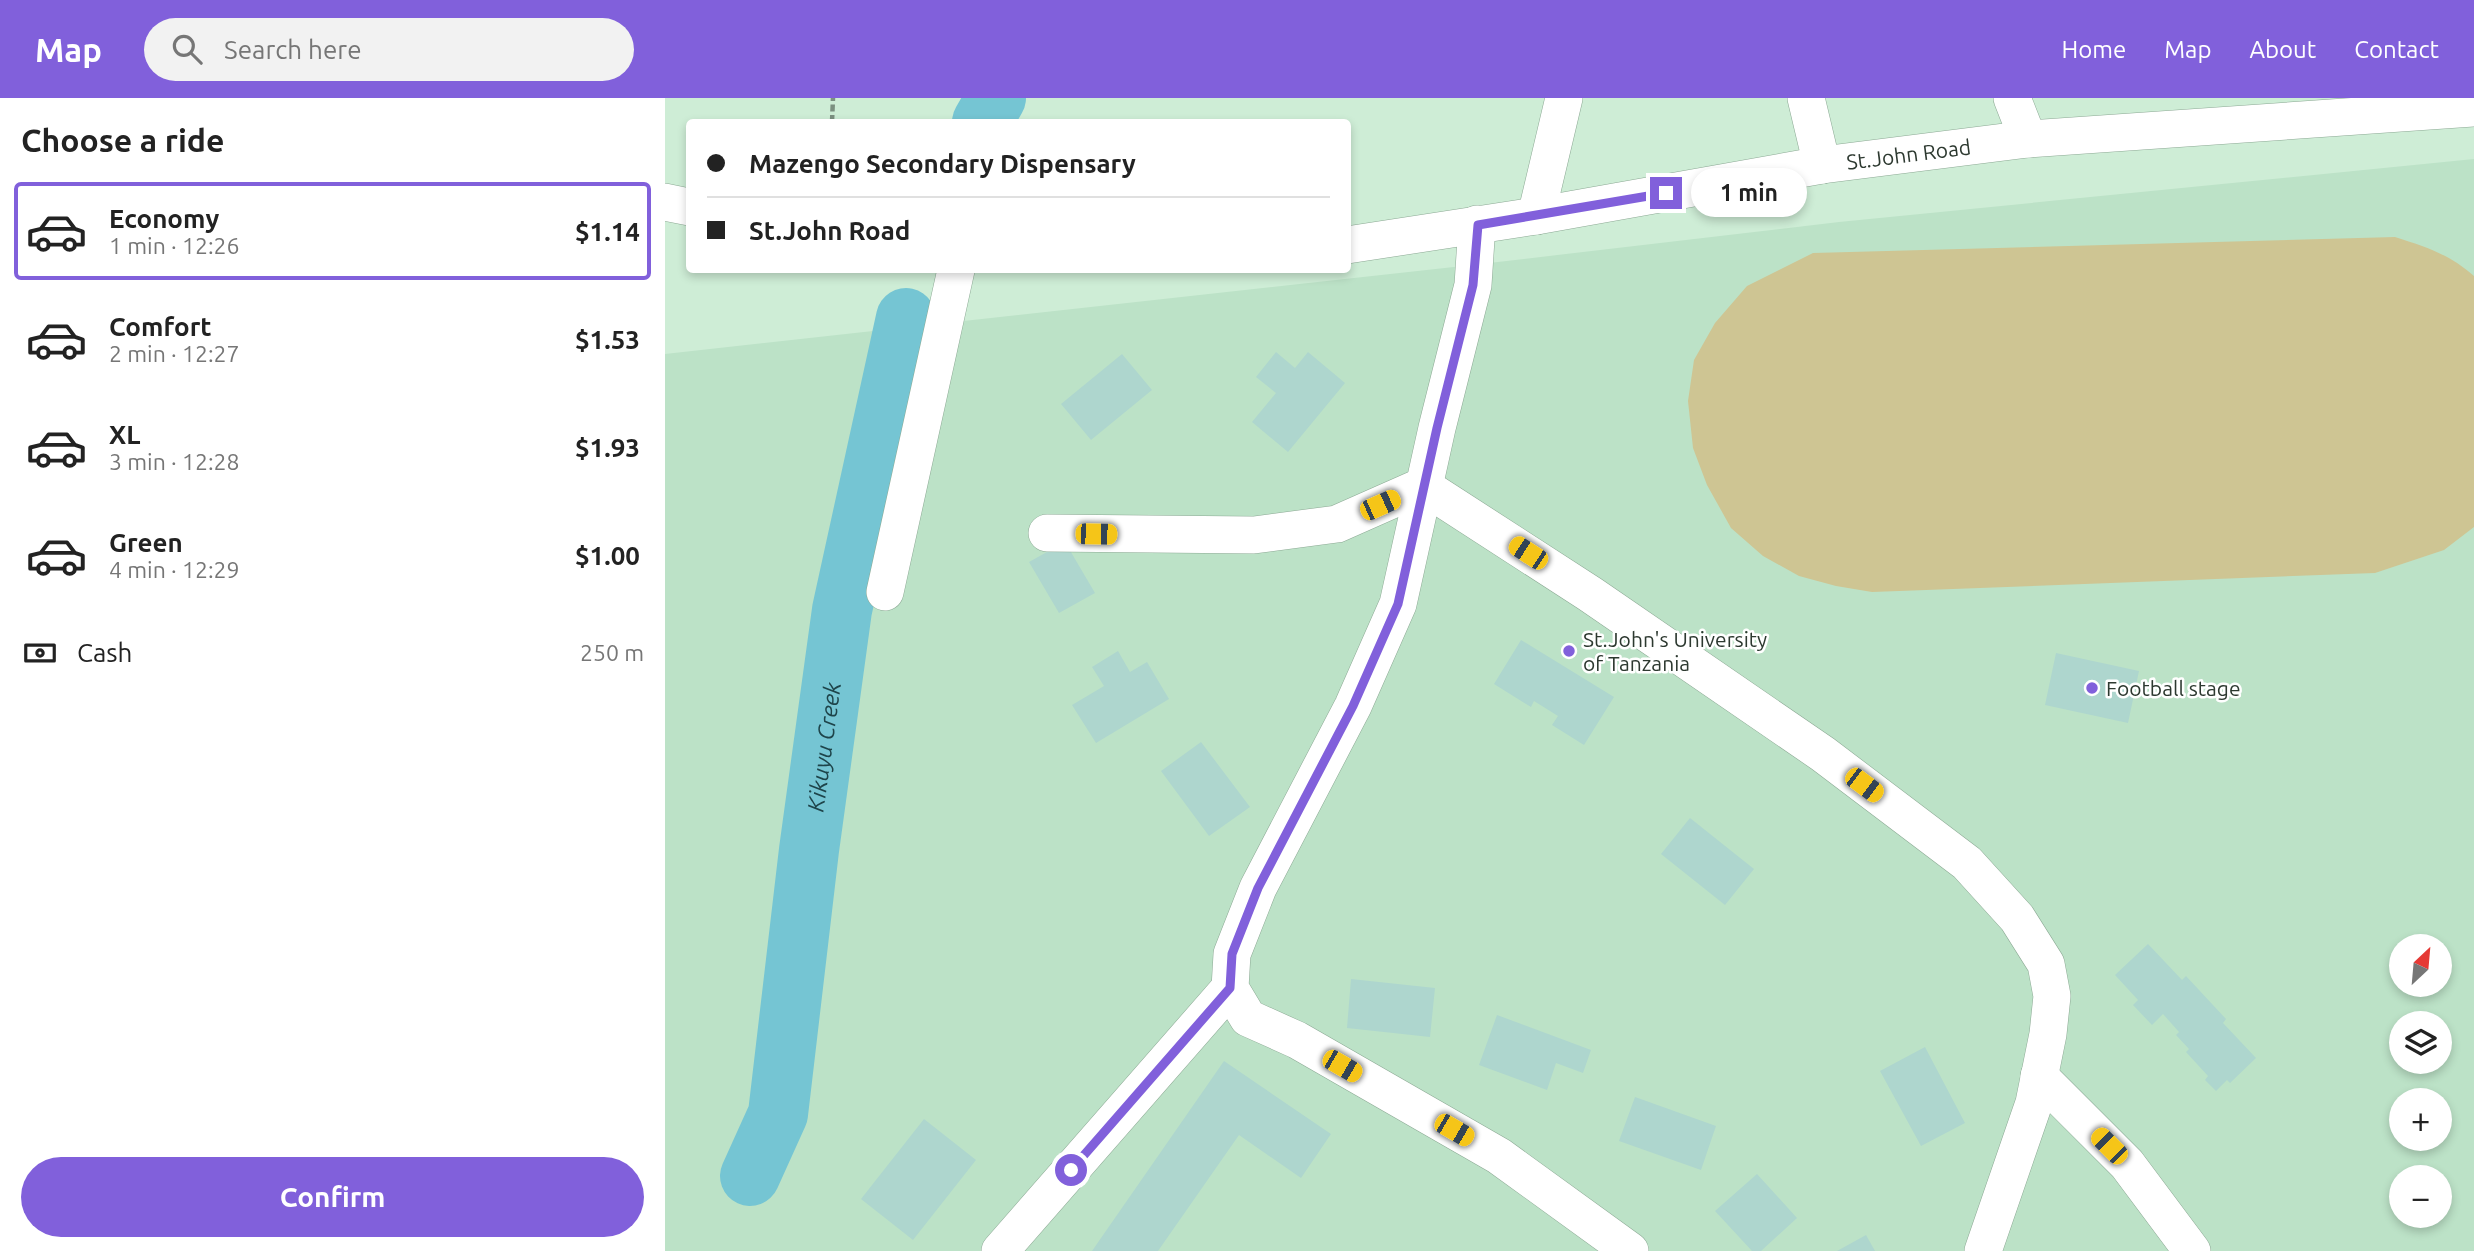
<!DOCTYPE html>
<meta charset="utf-8">
<style>
:root{--surface:#fff;--page:#f2f2f2;--text:#222;--muted:#767676;--line:#e0e0e0;--accent:#8160db}
body{margin:0;font-family:Ubuntu,sans-serif;background:var(--page);color:var(--text);height:100vh;display:flex;flex-direction:column;font-size:26px;white-space:nowrap}
*{box-sizing:border-box;margin:0}
p{font-size:23px;color:var(--muted)}
.icon{flex:none;width:38px;height:38px;fill:none;stroke:currentColor;stroke-width:2;stroke-linecap:round;stroke-linejoin:round}
.map{position:relative;flex:1;overflow:hidden}
.side{display:flex;flex-direction:column;background:var(--surface);width:665px}
.side>*{flex:none}
.hud{position:absolute;left:21px;top:21px;width:665px;height:154px;border-radius:7px;box-shadow:0 4px 10px #0003;display:grid;align-content:center;height:154px;padding:0 21px;background:var(--surface)}
.needle{width:46px;rotate:26deg}
.buttons{position:absolute;left:1724px;top:836px;display:grid;gap:14px}
.buttons a{display:grid;place-items:center;width:63px;height:63px;border-radius:50%;background:var(--surface);box-shadow:0 4px 10px #0003;font-size:35px}
.end{position:absolute;width:32px;height:32px;margin:-16px;border:9px solid #8160db;background:#fff;box-shadow:0 0 0 4px #fff}
.from{border-radius:50%}
.bubble{position:absolute;height:49px;border-radius:24px;background:var(--surface);box-shadow:0 4px 10px #0003;font-size:23px;font-weight:600;line-height:49px;text-align:center}
.car{position:absolute;width:21px;height:42px;margin:-21px -10px;border-radius:9px;box-shadow:0 0 5px 2px #0007;background:linear-gradient(#f5c518 24%,#345 0 40%,#f5c518 0 76%,#345 0 86%,#f5c518 0)}
.hud b{display:flex;align-items:center;gap:24px;height:66px;font-size:26px}
.hud b+b{border-top:2px solid var(--line)}
.hud i{width:18px;height:18px;background:var(--text)}
ul{padding:0;list-style:none}
li{display:flex;align-items:center;gap:21px;height:98px;margin:0 14px 10px;padding:0 7px;border:4px solid transparent;border-radius:7px}
li div{flex:1}
li b{display:block;font-size:26px}
li em{font-style:normal;font-weight:600}
li.on{border-color:var(--accent)}
li>.icon{width:63px;height:63px;stroke-width:1.5}
h2{padding:0 21px;font-size:32px;line-height:84px}
.pay{display:flex;align-items:center;gap:18px;height:77px;padding:0 21px;font-size:26px}
.pay p{margin-inline-start:auto}
.button{display:flex;gap:14px;margin-top:auto;padding:14px 21px}
.button a{flex:1;height:80px;border-radius:42px;background:var(--accent);color:#fff;font-size:28px;font-weight:600;line-height:80px;text-align:center}
header{display:flex;align-items:center;gap:42px;box-sizing:border-box;height:98px;padding:0 35px;background:var(--accent);color:#fff}
header strong{font-size:33px}
nav{display:flex;gap:38px;margin-inline-start:auto;font-size:24px}
.search{width:490px;height:63px;background:var(--page);display:flex;align-items:center;gap:18px;box-sizing:border-box;padding:0 24px;border-radius:38px;color:var(--muted);font-size:26px}
main{display:flex;flex:1;min-height:0}
.map>svg:first-child{display:block}
</style>
<header>
<strong>Map</strong>
<div class="search"><svg class="icon" aria-label="search" viewBox="0 0 24 24"><circle cx="10" cy="10" r="6"/><path d="M15 15l6 6"/></svg>Search here</div>
<nav><a>Home</a><a>Map</a><a>About</a><a>Contact</a></nav>
</header>
<main>
<section class="side">
<h2>Choose a ride</h2>
<ul>
<li class="on"><svg class="icon" aria-label="car" viewBox="0 0 24 24"><path d="M5 17H2v-5l4-1 3-4h7l3 4 3 1v5h-3M9 17h6M6 11h13"/><circle cx="7" cy="17" r="2"/><circle cx="17" cy="17" r="2"/></svg><div><b>Economy</b><p>1 min · 12:26</p></div><em>$1.14</em></li>
<li><svg class="icon" aria-label="car" viewBox="0 0 24 24"><path d="M5 17H2v-5l4-1 3-4h7l3 4 3 1v5h-3M9 17h6M6 11h13"/><circle cx="7" cy="17" r="2"/><circle cx="17" cy="17" r="2"/></svg><div><b>Comfort</b><p>2 min · 12:27</p></div><em>$1.53</em></li>
<li><svg class="icon" aria-label="car" viewBox="0 0 24 24"><path d="M5 17H2v-5l4-1 3-4h7l3 4 3 1v5h-3M9 17h6M6 11h13"/><circle cx="7" cy="17" r="2"/><circle cx="17" cy="17" r="2"/></svg><div><b>XL</b><p>3 min · 12:28</p></div><em>$1.93</em></li>
<li><svg class="icon" aria-label="car" viewBox="0 0 24 24"><path d="M5 17H2v-5l4-1 3-4h7l3 4 3 1v5h-3M9 17h6M6 11h13"/><circle cx="7" cy="17" r="2"/><circle cx="17" cy="17" r="2"/></svg><div><b>Green</b><p>4 min · 12:29</p></div><em>$1.00</em></li>
</ul>
<div class="pay"><svg class="icon" aria-label="cash" viewBox="0 0 24 24"><path d="M3 7h18v10H3z"/><circle cx="12" cy="12" r="2"/></svg>Cash<p>250 m</p></div>
<div class="button"><a>Confirm</a></div>
</section>
<div class="map">
<svg width="1809" height="1153" viewBox="0 0 1809 1153">
<rect width="100%" height="100%" fill="#ceedd6"/>
<!-- built -->
<path fill="#bce2c7" fill-rule="evenodd" d="M 1809,61 L 1809,1153 L 0,1153 L 0,256 L 807,167 L 1174,124 ZM 1736,849 L 1774,849 L 1774,887 L 1736,887 ZM 1736,926 L 1774,926 L 1774,964 L 1736,964 ZM 1736,1003 L 1774,1003 L 1774,1041 L 1736,1041 ZM 1736,1080 L 1774,1080 L 1774,1118 L 1736,1118 Z"/>
<!-- pitch -->
<path fill="#cec593" d="M 1730,139 C 1761,149 1784,156 1809,178 L 1809,429 L 1779,452 L 1710,475 L 1207,494 L 1171,488 L 1134,478 L 1098,458 L 1066,430 L 1042,387 L 1028,350 L 1023,303 L 1029,262 L 1050,225 L 1082,188 L 1148,155 Z"/>
<g fill="none" stroke-linecap="round" stroke-linejoin="round">
<!-- river -->
<g stroke="#75c5d3" stroke-width="60">
<path d="M 317,24 L 331,0"/>
<path id="s1" d="M 85,1078 L 113,1016 L 144,752 L 177,512 L 241,220"/>
</g>
</g>
<!-- building -->
<path fill="#aed6ce" d="M 611,254 L 630,270 L 643,254 L 680,285 L 623,354 L 587,324 L 611,295 L 591,279 Z
M 457,256 L 487,292 L 426,342 L 396,306 Z
M 400,444 L 430,495 L 394,515 L 364,464 Z
M 856,542 L 949,599 L 919,647 L 887,627 L 893,618 L 869,603 L 866,609 L 829,586 Z
M 453,553 L 465,574 L 482,564 L 504,601 L 431,645 L 407,607 L 439,588 L 427,569 Z
M 1391,555 L 1474,573 L 1463,625 L 1380,607 Z
M 536,644 L 585,709 L 544,738 L 496,673 Z
M 1025,720 L 1089,771 L 1060,807 L 996,756 Z
M 1483,846 L 1517,882 L 1521,878 L 1561,921 L 1558,925 L 1591,960 L 1565,985 L 1562,982 L 1551,993 L 1540,982 L 1543,978 L 1521,954 L 1524,951 L 1511,937 L 1514,934 L 1498,916 L 1487,927 L 1468,907 L 1473,902 L 1450,877 Z
M 686,881 L 770,890 L 765,939 L 682,930 Z
M 832,917 L 926,952 L 918,975 L 891,965 L 882,992 L 814,967 Z
M 1260,949 L 1300,1025 L 1256,1048 L 1215,973 Z
M 559,963 L 666,1036 L 636,1080 L 574,1037 L 493,1153 L 427,1153 Z
M 970,999 L 1051,1028 L 1036,1072 L 954,1043 Z
M 259,1021 L 311,1062 L 248,1142 L 196,1101 Z
M 1092,1076 L 1132,1120 L 1096,1153 L 1087,1153 L 1050,1113 Z
M 1201,1137 L 1210,1153 L 1172,1153 Z"/>
<g fill="none" stroke-linecap="round" stroke-linejoin="round">
<defs>
<g id="minor">
<path d="M 1141,0 L 1157,67"/>
<path d="M 1347,0 L 1363,41"/>
<path d="M 0,104 L 24,109"/>
<path d="M 871,118 L 899,0"/>
<path d="M 812,126 L 808,187 L 772,330 L 733,506 L 688,608 L 593,790 L 567,856 L 565,890 L 583,920 L 632,942 L 834,1058 L 965,1153"/>
<path id="s2" d="M 682,147 L 871,118 L 1157,67 L 1363,41 L 1809,10"/>
<path d="M 382,435 L 589,437 L 672,426 L 758,388 L 925,496 L 1158,656 L 1302,765 L 1352,820 L 1381,866 L 1387,898 L 1383,936 L 1369,1005 L 1318,1153"/>
<path d="M 220,494 L 291,172"/>
<path d="M 1374,978 L 1462,1066 L 1527,1153"/>
<path d="M 335,1153 L 565,890"/>
</g>
</defs>
<!-- minor casing -->
<use href="#minor" stroke="#8ca994" stroke-width="38"/>
<!-- path -->
<path stroke="#7b9080" stroke-width="4.5" stroke-dasharray="7 3.5" stroke-linecap="butt" d="M 167,24 L 168,0"/>
<!-- minor -->
<use href="#minor" stroke="#fff" stroke-width="37"/>
</g>
<g fill="none" stroke-linecap="round" stroke-linejoin="round">
<!-- route -->
<path stroke="#8160db" stroke-width="9" d="M 406,1072 L 565,890 L 567,856 L 593,790 L 688,608 L 733,506 L 772,330 L 808,187 L 813,127 L 1001,95"/>
</g>
<!-- markers -->
<g fill="#8160db" stroke="#fff" stroke-width="2.5">
<circle cx="904" cy="553" r="7"/>
<circle cx="1427" cy="590" r="7"/>
</g>
<g text-anchor="middle" dominant-baseline="central" stroke-width="5" stroke-linejoin="round" paint-order="stroke">
<!-- street labels -->
<g font-size="21" fill="#2d3930" stroke="#fff">
<text stroke="none"><textPath href="#s2" startOffset="569">St.John Road</textPath></text>
</g>
<!-- poi labels -->
<g font-size="21" fill="#2d3930" stroke="#fff" text-anchor="start">
<text x="918" y="541">St.John's University<tspan x="918" dy="24">of Tanzania</tspan></text>
<text x="1441" y="590">Football stage</text>
</g>
<!-- water labels -->
<g font-size="23" font-style="italic" fill="#1e444a" stroke="#fff">
<text stroke="none"><textPath href="#s1" startOffset="438">Kikuyu Creek</textPath></text>
</g>
</g>
</svg>
<div class="buttons">
<a><svg class="needle" viewBox="-14 -14 28 28"><path d="M0-13l5 13h-10z" fill="#e53935"/><path d="M0 13l5-13h-10z" fill="#767676"/></svg></a>
<a><svg class="icon" aria-label="layers" viewBox="0 0 24 24"><path d="M12 4l9 5-9 5-9-5zM3 14l9 5 9-5"/></svg></a>
<a>+</a>
<a>−</a>
</div>
<i class="end from" style="left:406px;top:1072px"></i>
<i class="end" style="left:1001px;top:95px"></i>
<div class="bubble" style="left:1026px;top:70px;width:116px">1 min</div>
<i class="car" style="left:715px;top:407px;rotate:66deg"></i>
<i class="car" style="left:431px;top:436px;rotate:91deg"></i>
<i class="car" style="left:863px;top:455px;rotate:303deg"></i>
<i class="car" style="left:1199px;top:687px;rotate:127deg"></i>
<i class="car" style="left:677px;top:968px;rotate:120deg"></i>
<i class="car" style="left:789px;top:1032px;rotate:120deg"></i>
<i class="car" style="left:1444px;top:1048px;rotate:315deg"></i>
<div class="hud">
<b><i class="from"></i>Mazengo Secondary Dispensary</b>
<b><i></i>St.John Road</b>
</div>
</div>
</main>
